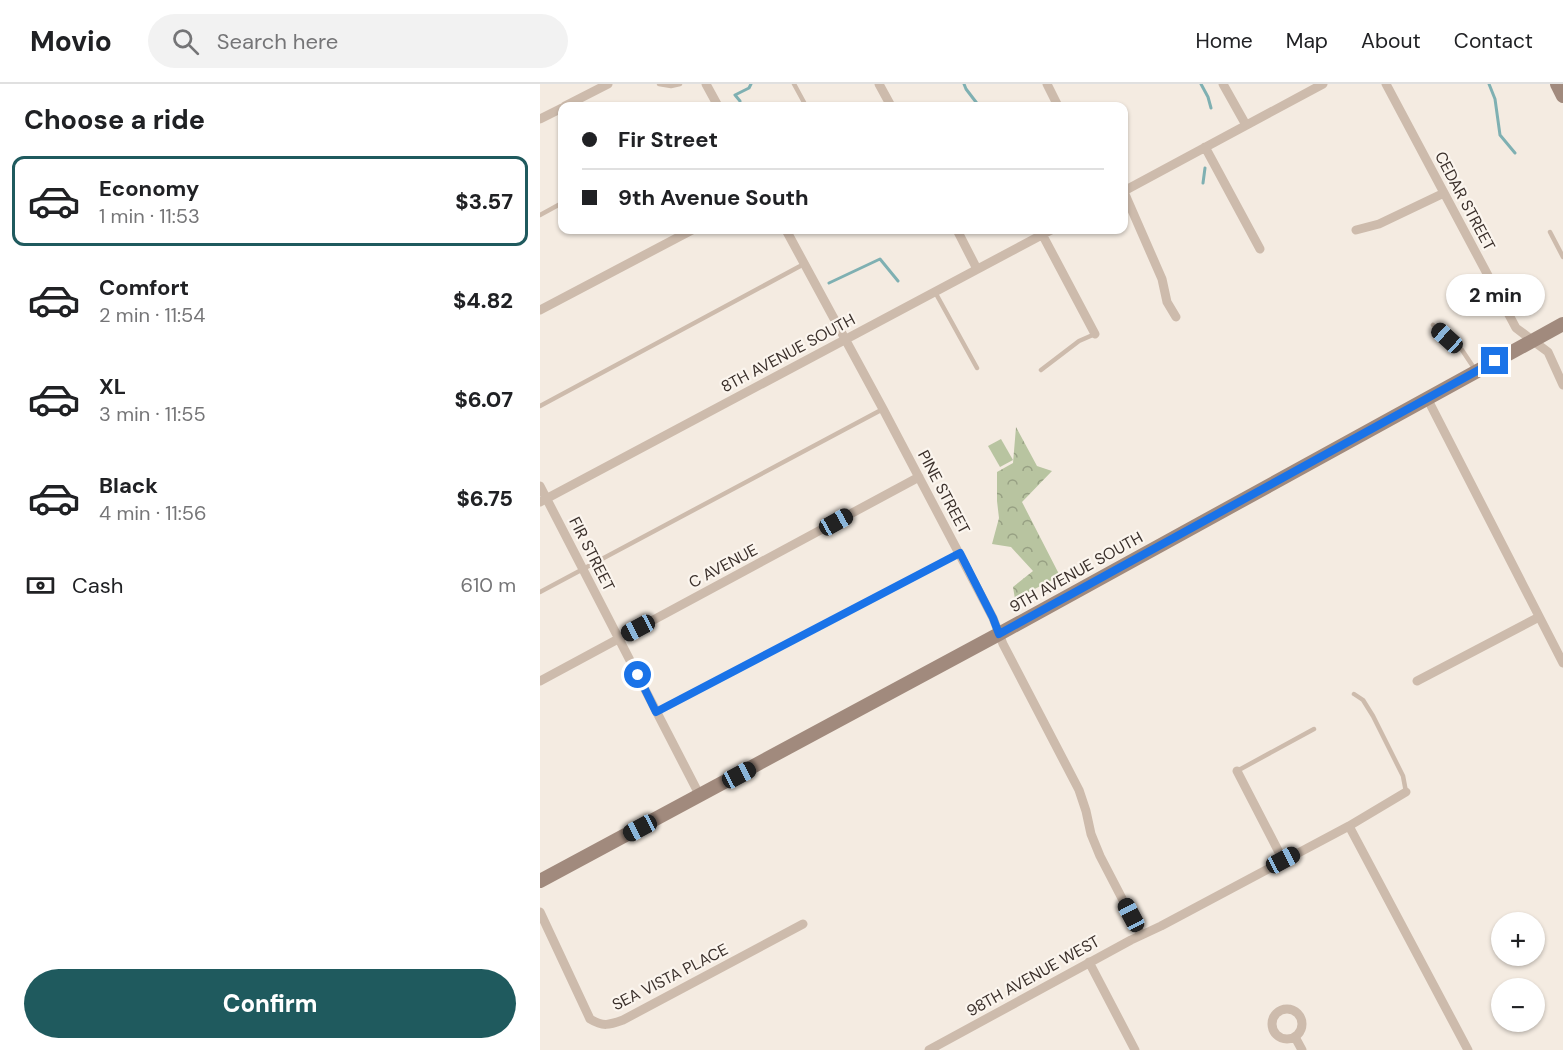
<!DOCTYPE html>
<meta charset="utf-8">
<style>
:root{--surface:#fff;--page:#f2f2f2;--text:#202124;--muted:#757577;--line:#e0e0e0;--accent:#1f5a5e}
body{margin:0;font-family:"DM Sans",sans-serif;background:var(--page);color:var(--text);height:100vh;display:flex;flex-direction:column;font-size:22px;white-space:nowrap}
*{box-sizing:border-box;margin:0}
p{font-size:20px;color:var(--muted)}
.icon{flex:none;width:33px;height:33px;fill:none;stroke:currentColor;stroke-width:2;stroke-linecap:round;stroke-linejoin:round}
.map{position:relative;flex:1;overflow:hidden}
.drawer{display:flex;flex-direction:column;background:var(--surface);width:540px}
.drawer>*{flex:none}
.hud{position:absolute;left:18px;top:18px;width:570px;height:132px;border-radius:12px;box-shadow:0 2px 4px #0004;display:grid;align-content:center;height:132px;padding:0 24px;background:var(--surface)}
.controls{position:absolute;left:951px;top:828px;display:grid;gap:12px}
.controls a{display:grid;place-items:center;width:54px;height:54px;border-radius:50%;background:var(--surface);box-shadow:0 2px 4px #0004;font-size:30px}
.end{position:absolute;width:27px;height:27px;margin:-14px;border:8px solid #1a73e8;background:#fff;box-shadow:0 0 0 3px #fff}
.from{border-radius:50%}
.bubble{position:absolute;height:42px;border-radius:21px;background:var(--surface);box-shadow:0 2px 4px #0004;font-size:20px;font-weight:800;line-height:42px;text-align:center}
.car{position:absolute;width:18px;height:36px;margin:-18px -9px;border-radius:8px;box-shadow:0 0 4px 2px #0007;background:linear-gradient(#222 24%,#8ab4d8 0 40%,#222 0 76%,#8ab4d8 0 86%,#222 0)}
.hud b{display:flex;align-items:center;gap:21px;height:57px;font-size:22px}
.hud b+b{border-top:2px solid var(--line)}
.hud i{width:15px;height:15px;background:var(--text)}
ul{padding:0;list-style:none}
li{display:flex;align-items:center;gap:18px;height:90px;margin:0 12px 9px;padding:0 12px;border:3px solid transparent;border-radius:12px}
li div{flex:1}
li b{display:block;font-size:22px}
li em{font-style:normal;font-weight:800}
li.active{border-color:var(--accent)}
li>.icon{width:54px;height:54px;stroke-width:1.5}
h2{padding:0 24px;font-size:27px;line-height:72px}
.pay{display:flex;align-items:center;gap:15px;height:66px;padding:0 24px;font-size:22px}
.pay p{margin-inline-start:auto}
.button{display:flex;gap:12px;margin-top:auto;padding:12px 24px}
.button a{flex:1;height:69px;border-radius:36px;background:var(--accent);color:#fff;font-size:24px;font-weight:800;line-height:69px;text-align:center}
header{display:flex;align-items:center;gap:36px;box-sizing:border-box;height:84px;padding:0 30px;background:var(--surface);border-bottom:2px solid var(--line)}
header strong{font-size:28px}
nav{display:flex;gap:33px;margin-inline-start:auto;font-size:21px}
.search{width:420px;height:54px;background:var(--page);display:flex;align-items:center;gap:15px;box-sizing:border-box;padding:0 21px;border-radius:33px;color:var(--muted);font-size:22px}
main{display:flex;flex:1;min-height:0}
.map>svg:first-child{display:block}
</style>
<header>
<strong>Movio</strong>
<div class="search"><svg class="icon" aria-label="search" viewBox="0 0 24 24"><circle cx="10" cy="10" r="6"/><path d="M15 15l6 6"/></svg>Search here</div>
<nav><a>Home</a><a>Map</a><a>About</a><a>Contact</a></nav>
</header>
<main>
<section class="drawer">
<h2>Choose a ride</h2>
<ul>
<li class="active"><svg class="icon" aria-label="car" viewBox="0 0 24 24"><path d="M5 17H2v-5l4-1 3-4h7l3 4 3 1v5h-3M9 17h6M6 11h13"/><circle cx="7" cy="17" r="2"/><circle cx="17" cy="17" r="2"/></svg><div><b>Economy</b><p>1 min · 11:53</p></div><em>$3.57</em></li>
<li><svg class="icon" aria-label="car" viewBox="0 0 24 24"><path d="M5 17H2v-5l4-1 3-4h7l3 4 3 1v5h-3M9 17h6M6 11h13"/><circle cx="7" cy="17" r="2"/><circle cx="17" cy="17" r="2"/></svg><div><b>Comfort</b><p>2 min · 11:54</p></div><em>$4.82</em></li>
<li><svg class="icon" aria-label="car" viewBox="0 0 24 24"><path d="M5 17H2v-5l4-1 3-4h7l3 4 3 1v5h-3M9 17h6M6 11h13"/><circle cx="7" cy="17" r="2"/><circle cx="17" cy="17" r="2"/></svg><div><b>XL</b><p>3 min · 11:55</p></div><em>$6.07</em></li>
<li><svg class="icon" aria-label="car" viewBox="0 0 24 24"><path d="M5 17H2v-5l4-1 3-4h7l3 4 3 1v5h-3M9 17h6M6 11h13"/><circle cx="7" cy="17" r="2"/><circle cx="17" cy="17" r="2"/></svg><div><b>Black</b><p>4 min · 11:56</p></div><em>$6.75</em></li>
</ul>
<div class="pay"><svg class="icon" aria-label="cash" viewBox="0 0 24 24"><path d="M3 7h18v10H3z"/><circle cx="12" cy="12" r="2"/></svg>Cash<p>610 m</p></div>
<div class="button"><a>Confirm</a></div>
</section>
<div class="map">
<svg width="1023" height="966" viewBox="0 0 1023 966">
<defs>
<pattern id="forest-crowns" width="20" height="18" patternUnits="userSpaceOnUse" patternTransform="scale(1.5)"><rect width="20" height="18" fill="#b8c4a0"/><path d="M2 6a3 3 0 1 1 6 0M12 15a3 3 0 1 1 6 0" fill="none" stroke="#97a083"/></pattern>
</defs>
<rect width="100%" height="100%" fill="#f4ebe1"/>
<!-- forest -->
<path fill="url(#forest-crowns)" d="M 476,343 L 497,382 L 512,387 L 482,418 L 520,492 L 475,515 L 473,503 L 493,487 L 471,463 L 452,460 L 459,434 L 457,417 L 457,388 L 473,379 Z"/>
<!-- pitch -->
<path fill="#b8c4a0" d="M 461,355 L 473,376 L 460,383 L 448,362 Z"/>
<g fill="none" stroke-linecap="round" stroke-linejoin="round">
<!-- stream -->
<path stroke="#7fb0b2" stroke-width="3" d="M 424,0 L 426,5 L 439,22
M 661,0 L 668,13 L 671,24
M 949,0 L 955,15 L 960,51 L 975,69
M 200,22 L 200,17 L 195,11 L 209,4 L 211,0
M 663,99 L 665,84
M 289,199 L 340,175 L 358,197"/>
<!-- lane -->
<path stroke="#cdbbac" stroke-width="4.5" d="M 119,0 L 131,2 L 140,0
M 254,0 L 266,22
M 0,131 L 22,119
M 1010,148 L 1023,173
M 395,208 L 437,284
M 893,241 L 922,266 L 936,287
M 501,286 L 539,257 L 555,250
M 0,322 L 264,180
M 0,508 L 343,325
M 814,610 L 823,616 L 833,632 L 863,692 L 866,708
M 116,628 L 420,469
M 697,687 L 774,645"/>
<!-- street -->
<path stroke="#cdbbac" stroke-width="9" d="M 166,0 L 178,22
M 339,0 L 351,22
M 507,0 L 518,22
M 683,0 L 706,41
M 846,0 L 976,244 L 1008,268 L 1023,301
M 25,22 L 68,0
M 0,35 L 22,24
M 665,63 L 720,165
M 584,107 L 783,0
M 584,108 L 622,195 L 627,218 L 636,233
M 246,146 L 343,325 L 453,534 L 463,560 L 539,706 L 546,727 L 551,750 L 560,772 L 601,851
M 417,146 L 437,185
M 816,146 L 839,140 L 904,109
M 502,150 L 555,250
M 0,226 L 152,146
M 887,314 L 1023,579
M 0,402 L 160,712
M 0,418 L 511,146
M 0,597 L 379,393
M 877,597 L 999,533
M 697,687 L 743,776
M 809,742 L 928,966
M 0,828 L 50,935 C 63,943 69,941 83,936 L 263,840
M 549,878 L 595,966
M732 940a15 15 0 1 1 30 0a15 15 0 1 1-30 0Z
M 755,953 L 762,966
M 389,966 L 591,856 L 621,842 L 809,742 L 866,708"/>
<!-- secondary -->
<path stroke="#a18a7d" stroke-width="14" d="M 1017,0 L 1023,12
M 0,797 L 459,550 L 1023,240"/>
</g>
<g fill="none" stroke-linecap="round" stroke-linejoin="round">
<!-- route -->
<path stroke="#1a73e8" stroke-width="8" d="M 98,591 L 116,628 L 420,469 L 453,534 L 459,550 L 955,277"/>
</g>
<g text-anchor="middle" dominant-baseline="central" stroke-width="4.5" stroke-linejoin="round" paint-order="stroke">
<!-- street labels -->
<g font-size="16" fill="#3b302b" stroke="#fbf5ee">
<text transform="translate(925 117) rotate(62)">CEDAR STREET</text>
<text transform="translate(248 269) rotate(-28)">8TH AVENUE SOUTH</text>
<text transform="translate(404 408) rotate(62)">PINE STREET</text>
<text transform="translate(52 470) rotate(63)">FIR STREET</text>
<text transform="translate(183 482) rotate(-28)">C AVENUE</text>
<text transform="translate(536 488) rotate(-29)">9TH AVENUE SOUTH</text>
<text transform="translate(493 892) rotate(-29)">98TH AVENUE WEST</text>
<text transform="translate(130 893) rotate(-27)">SEA VISTA PLACE</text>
</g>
</g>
</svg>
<div class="controls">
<a>+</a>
<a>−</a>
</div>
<i class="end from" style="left:98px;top:591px"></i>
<i class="end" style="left:955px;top:277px"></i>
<div class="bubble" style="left:906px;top:190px;width:99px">2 min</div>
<i class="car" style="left:907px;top:254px;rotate:312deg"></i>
<i class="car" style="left:296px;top:438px;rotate:61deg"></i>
<i class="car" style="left:98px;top:544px;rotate:242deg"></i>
<i class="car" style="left:199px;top:691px;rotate:62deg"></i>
<i class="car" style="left:100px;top:744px;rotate:242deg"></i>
<i class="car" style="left:743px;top:776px;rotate:62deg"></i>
<i class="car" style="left:591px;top:831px;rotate:332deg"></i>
<div class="hud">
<b><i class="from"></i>Fir Street</b>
<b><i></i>9th Avenue South</b>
</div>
</div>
</main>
